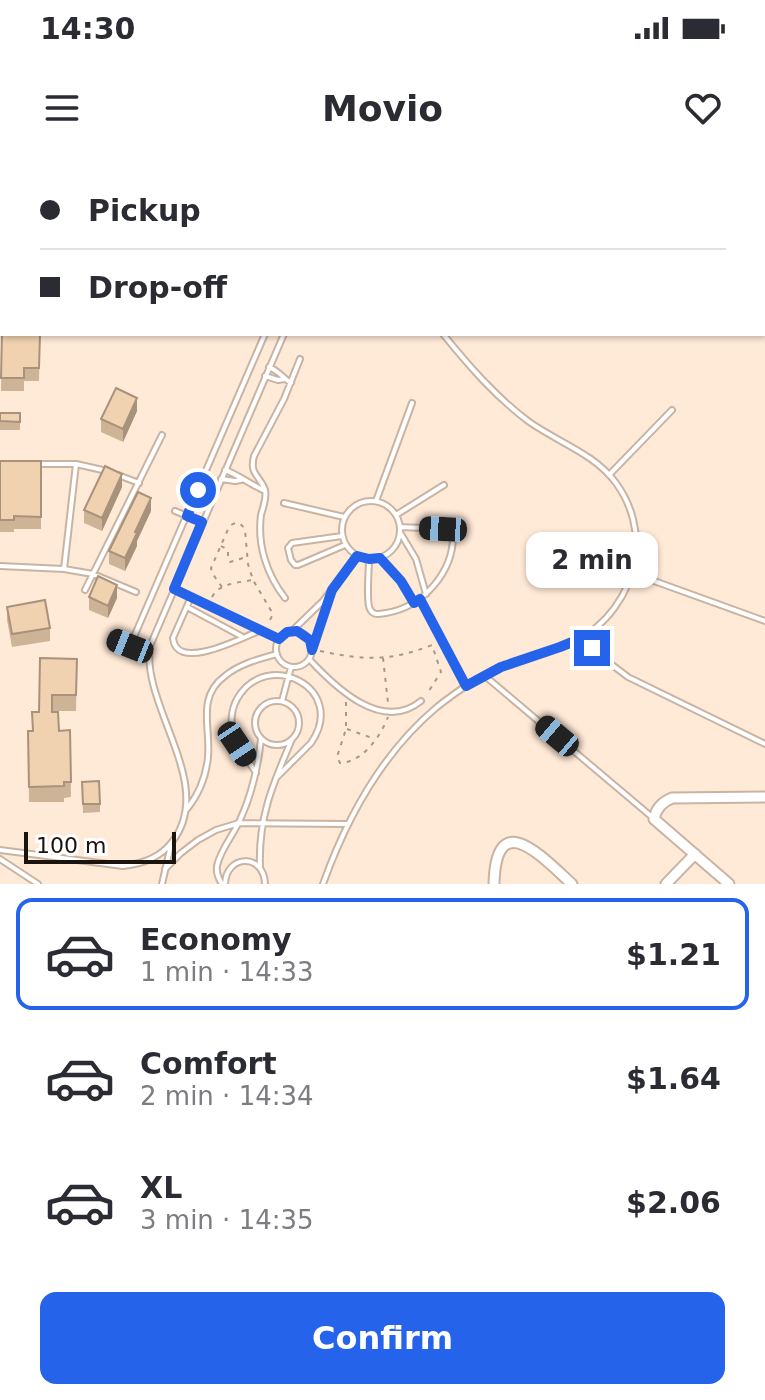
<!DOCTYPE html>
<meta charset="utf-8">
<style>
:root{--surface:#fff;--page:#f7f7f7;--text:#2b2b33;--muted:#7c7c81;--line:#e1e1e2;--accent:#2563eb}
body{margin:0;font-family:"DejaVu Sans",sans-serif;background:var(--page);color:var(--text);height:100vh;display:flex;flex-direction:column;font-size:30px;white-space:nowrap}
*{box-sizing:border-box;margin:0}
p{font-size:26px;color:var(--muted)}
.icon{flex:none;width:44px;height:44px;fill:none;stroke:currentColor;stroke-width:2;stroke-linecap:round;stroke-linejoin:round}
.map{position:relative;height:724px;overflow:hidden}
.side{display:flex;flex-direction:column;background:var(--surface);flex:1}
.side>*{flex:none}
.hud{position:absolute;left:0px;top:0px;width:766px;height:176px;box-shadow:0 2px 6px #0004;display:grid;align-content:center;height:176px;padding:0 40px;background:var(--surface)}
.scale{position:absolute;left:24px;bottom:20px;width:152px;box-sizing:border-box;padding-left:8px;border:4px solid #1b130d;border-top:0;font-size:22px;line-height:28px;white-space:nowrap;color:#1b130d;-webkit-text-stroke:6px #fff;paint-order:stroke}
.end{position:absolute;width:36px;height:36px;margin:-18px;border:10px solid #2563eb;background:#fff;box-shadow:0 0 0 4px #fff}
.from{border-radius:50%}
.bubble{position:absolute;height:56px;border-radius:16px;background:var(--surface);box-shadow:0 2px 6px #0004;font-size:26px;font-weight:600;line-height:56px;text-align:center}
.car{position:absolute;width:24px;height:48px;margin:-24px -12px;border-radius:10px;box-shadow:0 0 6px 2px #0007;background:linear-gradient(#222 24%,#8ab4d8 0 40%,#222 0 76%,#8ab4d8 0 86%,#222 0)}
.hud b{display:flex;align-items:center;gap:28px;height:76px;font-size:30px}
.hud b+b{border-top:2px solid var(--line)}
.hud i{width:20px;height:20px;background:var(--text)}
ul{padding:14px 0 0;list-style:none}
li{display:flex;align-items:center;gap:24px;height:112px;margin:0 16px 12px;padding:0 24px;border:4px solid transparent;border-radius:16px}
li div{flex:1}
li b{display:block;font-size:30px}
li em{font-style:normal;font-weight:600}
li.selected{border-color:var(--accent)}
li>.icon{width:72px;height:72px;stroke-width:1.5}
.primary-button{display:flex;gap:16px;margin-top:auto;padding:16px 40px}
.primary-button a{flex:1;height:92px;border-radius:16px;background:var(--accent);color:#fff;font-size:32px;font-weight:600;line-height:92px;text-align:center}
.status{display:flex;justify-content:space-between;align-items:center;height:56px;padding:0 40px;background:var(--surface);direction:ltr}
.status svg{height:22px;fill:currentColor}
header{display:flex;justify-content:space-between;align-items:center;height:104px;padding:0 40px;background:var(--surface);font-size:36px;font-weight:600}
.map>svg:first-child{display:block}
</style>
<div class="status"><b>14:30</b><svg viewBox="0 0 49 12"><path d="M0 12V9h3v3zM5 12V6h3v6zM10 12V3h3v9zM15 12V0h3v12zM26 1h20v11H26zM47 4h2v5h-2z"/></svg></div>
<header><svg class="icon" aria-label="menu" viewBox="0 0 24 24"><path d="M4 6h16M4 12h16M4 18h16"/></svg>Movio<svg class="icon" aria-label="heart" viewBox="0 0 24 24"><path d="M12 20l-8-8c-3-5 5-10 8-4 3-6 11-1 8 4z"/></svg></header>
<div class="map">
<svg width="765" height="724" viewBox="0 0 765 724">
<rect width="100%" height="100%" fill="#ffe9d7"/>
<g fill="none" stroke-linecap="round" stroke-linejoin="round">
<defs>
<path id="service" d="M 296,0 L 298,2
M 511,0 L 513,2
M 351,2 L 354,0
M 650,2 L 651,0
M 0,56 L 2,56
M 0,135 L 2,135
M 269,207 C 279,211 283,218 291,223
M 265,216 L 278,220 L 285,219
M 36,304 L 76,304 L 107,311
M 225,310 C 237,314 250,324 263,330
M 118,315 L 139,323
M 609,315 L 672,250
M 221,319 L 235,321 L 241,320
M342 370a29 29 0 1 1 58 0a29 29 0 1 1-58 0Z
M 376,341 L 412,243
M 284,343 L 344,357
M 175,351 L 202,362
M 396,355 L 444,325
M 401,374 L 416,399 L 426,434
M 342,376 L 292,383 L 288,388 L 291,400 L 295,405 L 298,405 L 345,385
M 380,398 L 401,421 L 414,443
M 369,399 C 369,409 366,443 370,449 C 373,456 380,454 386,453 C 423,447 454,412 453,374 L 447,369 L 400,367
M 0,406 L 64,409 L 93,414 L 136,432
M 64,409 L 76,304
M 632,413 L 765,461
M 174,429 L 279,479
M 85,430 L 162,275
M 191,437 L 173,478 C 176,513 244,477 261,470
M 285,438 C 267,415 257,385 261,355 C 263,347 267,338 265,330 C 260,315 249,315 254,296 L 284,239 L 300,199
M 420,439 L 466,525
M 187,447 L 241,476
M 293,470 L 323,441 L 357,396
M276 489a18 18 0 1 1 36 0a18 18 0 1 1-36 0Z
M 582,478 L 603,498 L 628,517 L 765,584
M 114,479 L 149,493
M 130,486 L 265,174
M 312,489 L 331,433
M 309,499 C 335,527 382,573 421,541
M 485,516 L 652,657
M 282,541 L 291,507
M255 563a22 22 0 1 1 44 0a22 22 0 1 1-44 0Z
M 256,613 C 249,601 238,589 234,575 C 230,564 231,550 237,539 C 266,487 349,528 311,583 L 276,618
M 187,649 C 199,634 206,617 208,597 C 211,568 196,537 225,516 C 239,504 259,499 277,494
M 0,690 L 123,706 C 142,704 160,698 172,682 C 217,625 141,547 150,486 L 284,174
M 0,699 L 38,724
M 260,707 C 258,657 273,624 292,579
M 165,709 L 181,693 L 198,680 L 216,670 L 239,663 L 348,664
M 162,724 L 171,685
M 222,724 C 218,718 216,713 217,706 C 220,690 234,674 240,660 C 252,634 258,607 261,579
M 225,724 C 226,694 264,693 265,724
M 323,724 C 347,657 382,593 437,547 C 456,532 476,518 498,508 C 523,498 549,493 573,482 C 606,467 630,434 635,398 C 639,372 632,345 616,323 C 594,293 557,282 528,261 C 495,236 469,206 443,174"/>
<path id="minor" d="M 494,724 C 496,645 543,698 572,724
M 666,724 L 695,694
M 729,724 L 654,659 C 656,648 662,642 672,638 L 765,637"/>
</defs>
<!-- service casing -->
<use href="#service" stroke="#c9b4a3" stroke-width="8"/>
<!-- minor casing -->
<use href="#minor" stroke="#c9b4a3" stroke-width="13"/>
<!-- path -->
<path stroke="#a9988a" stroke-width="2" stroke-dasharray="4 6" stroke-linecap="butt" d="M 221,386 L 228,390 L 228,398 L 230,402 L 246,397
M 222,427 L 212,413 L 211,408 L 229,367 C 235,361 241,362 245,370 L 248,404 L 253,420 L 273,454 L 268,464
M 212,437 C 220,423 237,423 252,420
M 320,491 C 364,500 389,502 432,485 L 441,512 L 427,534
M 383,498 L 388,543
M 346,542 L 346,569 L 337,597 L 340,603 C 363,602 380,577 388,557
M 347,569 L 375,579"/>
<!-- service -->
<use href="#service" stroke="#fff" stroke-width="4"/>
<!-- minor -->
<use href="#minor" stroke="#fff" stroke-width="9"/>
</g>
<!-- wall -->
<path fill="#ceb497" d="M 2,174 L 40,174 L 39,221 L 24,221 L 24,231 L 1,231 Z
M 137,251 L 123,282 L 101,272 L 101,259 Z
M 0,253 L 20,253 L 20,270 L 0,270 Z
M 0,301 L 41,301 L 41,369 L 14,369 L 14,372 L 0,372 Z
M 122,327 L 102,371 L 84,363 L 84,350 Z
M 151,351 L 137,381 L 137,386 L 125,411 L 109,404 L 109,391 Z
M 89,437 L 117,438 L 108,458 L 89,450 Z
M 7,447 L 50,468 L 50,481 L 12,487 L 7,460 Z
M 77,499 L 76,551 L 52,551 L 59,571 L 70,570 L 71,637 L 64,638 L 64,642 L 29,642 L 28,571 L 32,571 L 39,552 Z
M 82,622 L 100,644 L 100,652 L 83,653 Z"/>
<!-- shaded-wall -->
<path fill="#a8927b" d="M 566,0 L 580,0 L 578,2 L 563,2 Z
M 137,238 L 137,251 L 123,282 L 123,269 Z
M 122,314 L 122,327 L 102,371 L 102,358 Z
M 151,338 L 151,351 L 137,381 L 137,386 L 125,411 L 125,398 L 135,372 Z
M 117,425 L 117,438 L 108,458 L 108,446 Z"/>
<!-- building -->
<path fill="#f0d1b0" stroke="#a8927b" stroke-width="2" d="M 543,0 L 566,0 L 563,2 L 545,2 Z
M 2,174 L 40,174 L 39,208 L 24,208 L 24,218 L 1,218 Z
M 116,228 L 137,238 L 123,269 L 101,259 Z
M 0,253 L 20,253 L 20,262 L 0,261 Z
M 0,301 L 41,301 L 41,357 L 14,356 L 14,360 L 0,360 Z
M 105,306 L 122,314 L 102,358 L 84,350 Z
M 138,332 L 151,338 L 135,372 L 137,373 L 125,398 L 109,391 Z
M 98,416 L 117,425 L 108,446 L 89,437 Z
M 45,440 L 50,468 L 12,474 L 7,447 Z
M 40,498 L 77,499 L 76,535 L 52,535 L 52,552 L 58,552 L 59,571 L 70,570 L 71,622 L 64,622 L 64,626 L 29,627 L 28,571 L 33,571 L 32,552 L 39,552 Z
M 99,621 L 100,644 L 83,644 L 82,622 Z"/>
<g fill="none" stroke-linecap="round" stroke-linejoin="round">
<!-- route -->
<path stroke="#2563eb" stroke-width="10" d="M 198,330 L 187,356 L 202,362 L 174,429 L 279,479 L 287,472 L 297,471 L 310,480 L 312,490 L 332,430 L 357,396 L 369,399 L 380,398 L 401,421 L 414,443 L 420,439 L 466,526 L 501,507 L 560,487 L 582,478 L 592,488"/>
</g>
</svg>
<div class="scale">100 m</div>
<i class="end from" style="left:198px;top:330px"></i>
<i class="end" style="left:592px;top:488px"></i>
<div class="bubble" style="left:526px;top:372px;width:132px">2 min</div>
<i class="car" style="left:443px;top:369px;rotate:273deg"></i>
<i class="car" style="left:130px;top:486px;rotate:292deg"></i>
<i class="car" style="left:557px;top:576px;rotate:310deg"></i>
<i class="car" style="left:237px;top:584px;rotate:146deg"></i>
<div class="hud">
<b><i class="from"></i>Pickup</b>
<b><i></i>Drop-off</b>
</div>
</div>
<section class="side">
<ul>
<li class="selected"><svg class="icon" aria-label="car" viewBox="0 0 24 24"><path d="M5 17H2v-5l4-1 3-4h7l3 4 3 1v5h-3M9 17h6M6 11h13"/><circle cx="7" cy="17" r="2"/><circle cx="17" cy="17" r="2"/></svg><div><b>Economy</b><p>1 min · 14:33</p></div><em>$1.21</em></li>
<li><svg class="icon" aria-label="car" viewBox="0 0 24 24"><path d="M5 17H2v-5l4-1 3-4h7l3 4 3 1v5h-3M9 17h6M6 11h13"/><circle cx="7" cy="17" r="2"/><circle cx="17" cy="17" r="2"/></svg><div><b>Comfort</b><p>2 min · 14:34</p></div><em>$1.64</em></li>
<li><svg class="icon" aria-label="car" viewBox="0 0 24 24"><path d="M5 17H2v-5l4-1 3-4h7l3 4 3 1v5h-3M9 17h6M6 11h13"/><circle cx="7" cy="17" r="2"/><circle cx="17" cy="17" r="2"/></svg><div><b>XL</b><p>3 min · 14:35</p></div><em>$2.06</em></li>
</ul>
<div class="primary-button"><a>Confirm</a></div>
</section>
